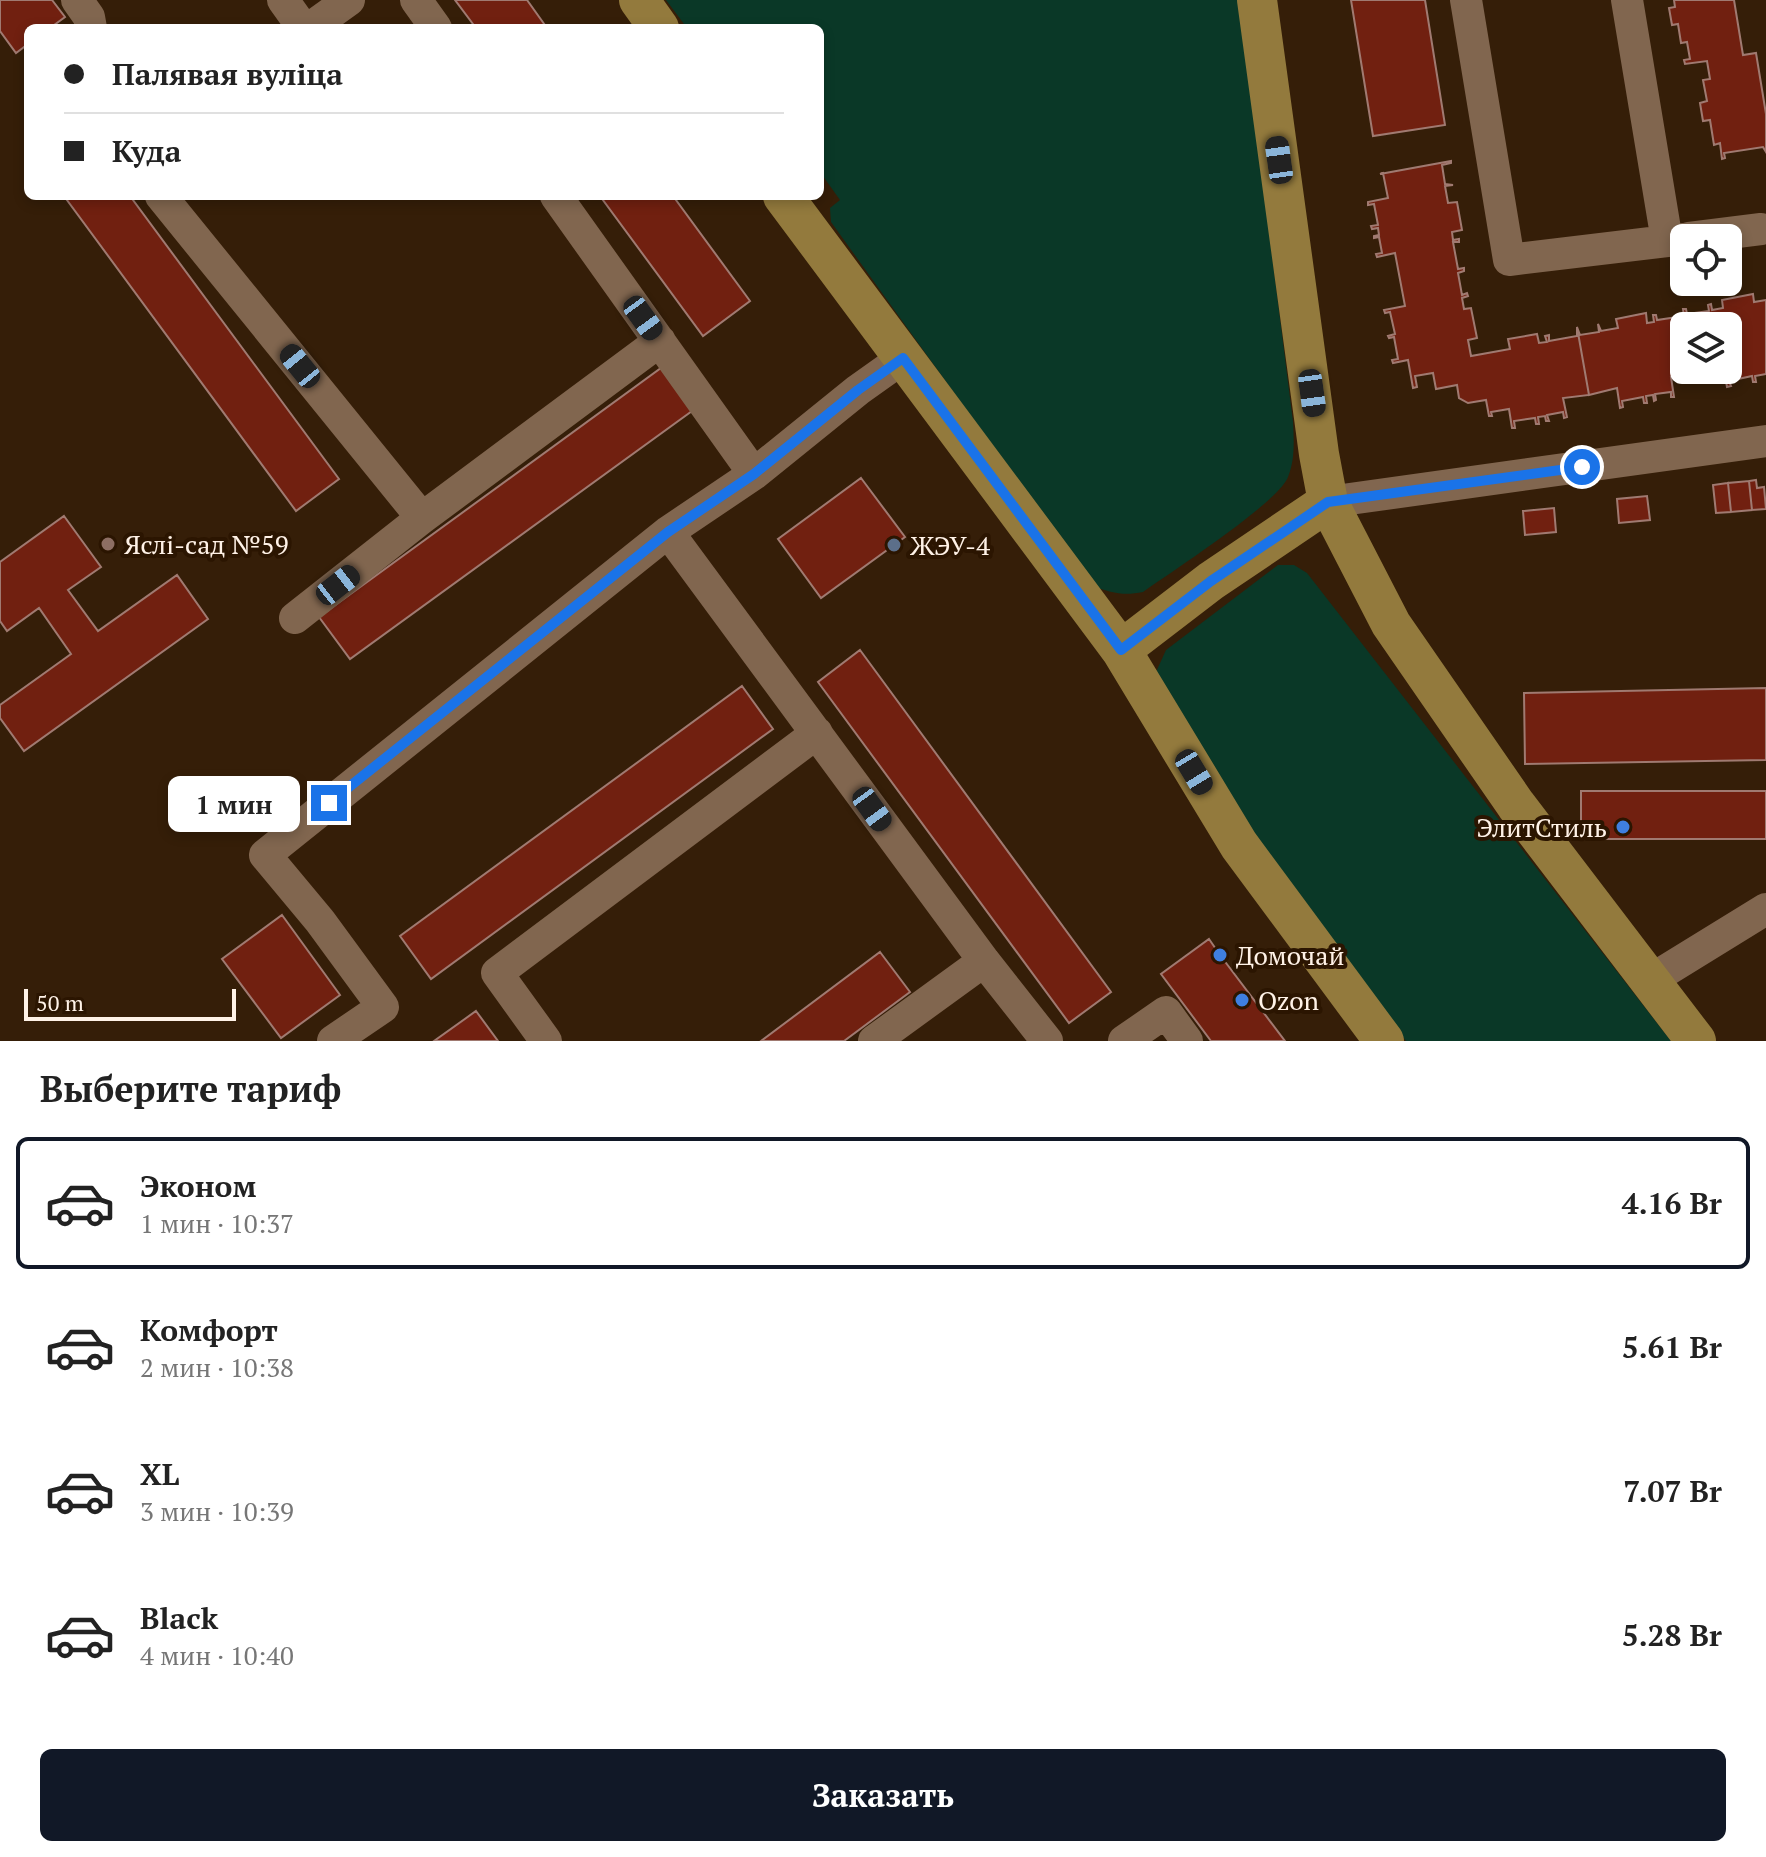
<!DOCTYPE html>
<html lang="ru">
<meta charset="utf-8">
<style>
:root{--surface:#fff;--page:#f6f6f6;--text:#222;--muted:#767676;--line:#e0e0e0;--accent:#111827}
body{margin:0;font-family:"PT Serif",serif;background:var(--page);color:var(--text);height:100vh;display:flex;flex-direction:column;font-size:30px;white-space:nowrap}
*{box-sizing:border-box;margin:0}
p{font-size:26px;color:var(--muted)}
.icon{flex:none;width:44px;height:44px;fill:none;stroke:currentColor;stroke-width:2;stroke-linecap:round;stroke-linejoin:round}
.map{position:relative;height:1041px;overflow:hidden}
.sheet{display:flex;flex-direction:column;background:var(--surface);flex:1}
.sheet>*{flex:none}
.banner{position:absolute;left:24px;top:24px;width:800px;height:176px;border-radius:12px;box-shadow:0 4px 12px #0003;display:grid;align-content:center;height:176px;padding:0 40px;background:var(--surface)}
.controls{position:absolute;left:1670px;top:224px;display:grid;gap:16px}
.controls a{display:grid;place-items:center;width:72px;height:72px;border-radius:12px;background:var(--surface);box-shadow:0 4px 12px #0003;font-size:40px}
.scale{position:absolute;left:24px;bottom:20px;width:212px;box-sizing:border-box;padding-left:8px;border:4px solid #fff2e7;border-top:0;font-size:22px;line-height:28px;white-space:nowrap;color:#fff2e7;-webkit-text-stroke:6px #2b1501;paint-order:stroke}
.end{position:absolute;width:36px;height:36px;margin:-18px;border:10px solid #1a73e8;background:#fff;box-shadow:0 0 0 4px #fff}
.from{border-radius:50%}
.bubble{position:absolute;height:56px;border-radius:12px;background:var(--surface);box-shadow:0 4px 12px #0003;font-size:26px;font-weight:600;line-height:56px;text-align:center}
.car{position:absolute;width:24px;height:48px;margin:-24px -12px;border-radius:10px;box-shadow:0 0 6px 2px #0007;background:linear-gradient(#222 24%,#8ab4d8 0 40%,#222 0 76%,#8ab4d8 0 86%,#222 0)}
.banner b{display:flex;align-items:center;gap:28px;height:76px;font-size:30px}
.banner b+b{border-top:2px solid var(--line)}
.banner i{width:20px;height:20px;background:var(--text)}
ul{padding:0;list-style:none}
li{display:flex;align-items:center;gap:24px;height:132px;margin:0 16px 12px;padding:0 24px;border:4px solid transparent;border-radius:12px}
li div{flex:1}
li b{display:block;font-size:30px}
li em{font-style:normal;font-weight:600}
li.current{border-color:var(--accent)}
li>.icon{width:72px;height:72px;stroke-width:1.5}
h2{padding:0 40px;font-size:36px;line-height:96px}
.button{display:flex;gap:16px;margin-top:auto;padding:16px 40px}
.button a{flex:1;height:92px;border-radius:12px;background:var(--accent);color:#fff;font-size:32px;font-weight:600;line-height:92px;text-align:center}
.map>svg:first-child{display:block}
</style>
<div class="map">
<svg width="1766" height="1041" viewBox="0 0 1766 1041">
<rect width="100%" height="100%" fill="#351e08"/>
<!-- green -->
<path fill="#0a3827" d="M 666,0 L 1240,0 L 1293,422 C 1294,441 1295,460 1288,477 C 1278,503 1171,572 1143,592 C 1124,596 1111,593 1093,586 L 831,222 L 830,208 L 840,200 L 820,172 L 820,28 L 687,28 Z
M 1278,565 L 1294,565 L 1307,573 L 1671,1041 L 1406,1041 L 1159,712 L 1156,672 L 1166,650 Z"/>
<!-- building -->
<path fill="#712010" stroke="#a07a71" stroke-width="2" d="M 0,0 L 52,0 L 65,17 L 50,28 L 28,28 L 28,44 L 16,53 L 0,31 Z
M 455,0 L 527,0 L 547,28 L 476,28 Z
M 1351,0 L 1425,0 L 1445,125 L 1373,136 Z
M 1674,0 L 1734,0 L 1743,55 L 1756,53 L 1766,114 L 1766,152 L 1763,147 L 1724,153 L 1725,158 L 1722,159 L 1720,143 L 1714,145 L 1710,120 L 1703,121 L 1700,103 L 1707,101 L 1703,80 L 1710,79 L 1707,61 L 1685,64 L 1684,60 L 1690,59 L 1687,42 L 1681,43 L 1678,24 L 1672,25 L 1669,8 L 1675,7 Z
M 1451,161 L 1451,163 L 1442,165 L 1445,184 L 1453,185 L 1445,186 L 1448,203 L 1457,202 L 1462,230 L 1452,232 L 1453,240 L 1459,239 L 1459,242 L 1453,242 L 1458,269 L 1464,268 L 1464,271 L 1458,273 L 1462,295 L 1467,293 L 1468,296 L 1462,298 L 1464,309 L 1471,308 L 1477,338 L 1468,340 L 1471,356 L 1510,349 L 1508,339 L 1537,334 L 1539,343 L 1547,342 L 1545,336 L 1549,335 L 1549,341 L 1577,336 L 1577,327 L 1589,395 L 1563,398 L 1567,417 L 1564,418 L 1563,412 L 1547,415 L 1549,421 L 1546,421 L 1545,416 L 1538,417 L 1539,424 L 1536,424 L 1535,418 L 1514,421 L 1515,428 L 1512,428 L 1509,409 L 1491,412 L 1492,416 L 1489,416 L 1486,400 L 1468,403 L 1459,398 L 1457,385 L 1436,389 L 1433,373 L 1415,376 L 1417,387 L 1413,388 L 1408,360 L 1393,363 L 1392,360 L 1398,359 L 1394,337 L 1389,338 L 1388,336 L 1395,334 L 1390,312 L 1385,313 L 1384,310 L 1405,306 L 1395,253 L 1377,257 L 1376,254 L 1382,253 L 1379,237 L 1374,238 L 1374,236 L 1379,235 L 1378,228 L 1372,229 L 1371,226 L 1378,225 L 1374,204 L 1368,205 L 1368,202 L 1388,198 L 1383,173 L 1380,174 Z
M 64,196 L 130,196 L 339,479 L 296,511 Z
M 600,196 L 673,196 L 750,301 L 703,336 Z
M 1753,294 L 1754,302 L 1766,300 L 1766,374 L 1755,376 L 1756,382 L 1753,382 L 1752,376 L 1729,381 L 1731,386 L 1727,387 L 1724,370 L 1728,370 L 1728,326 L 1684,326 L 1684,370 L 1712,370 L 1671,377 L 1674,397 L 1671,397 L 1671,392 L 1655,394 L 1656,400 L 1654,401 L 1653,395 L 1646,396 L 1647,403 L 1644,403 L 1643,397 L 1622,401 L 1623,407 L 1620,408 L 1617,388 L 1589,395 L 1577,327 L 1580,335 L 1599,332 L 1598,324 L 1601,331 L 1618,328 L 1616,319 L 1646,313 L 1647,323 L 1654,322 L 1653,315 L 1656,315 L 1657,320 L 1684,316 L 1683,309 L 1686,309 L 1687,314 L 1709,311 L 1708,305 L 1711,304 L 1712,310 L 1723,308 L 1722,300 Z
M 661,368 L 692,411 L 350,659 L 319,617 Z
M 861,478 L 905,537 L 821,598 L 778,539 Z
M 1756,480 L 1757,488 L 1764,487 L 1766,509 L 1752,510 L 1749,481 Z
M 1749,481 L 1752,510 L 1731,512 L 1728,483 Z
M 1728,483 L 1731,512 L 1716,513 L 1713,485 Z
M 1647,496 L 1650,520 L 1619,523 L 1617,499 Z
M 1554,508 L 1556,532 L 1525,535 L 1523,511 Z
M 64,516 L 101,567 L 68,590 L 98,631 L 177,575 L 208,619 L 24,751 L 0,718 L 0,705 L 71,654 L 39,608 L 7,631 L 0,621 L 0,562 Z
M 860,650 L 1111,992 L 1069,1023 L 818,682 Z
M 742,686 L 773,729 L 431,979 L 400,936 Z
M 1766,688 L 1766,760 L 1525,764 L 1524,693 Z
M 1581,791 L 1766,791 L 1766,839 L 1581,839 Z
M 282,915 L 340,995 L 281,1038 L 222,959 Z
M 1209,939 L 1220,955 L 1285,1041 L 1211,1041 L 1161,974 Z
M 880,952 L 910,992 L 844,1041 L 761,1041 Z
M 476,1011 L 498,1041 L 434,1041 Z"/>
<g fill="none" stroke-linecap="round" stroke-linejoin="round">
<!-- minor -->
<path stroke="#81664f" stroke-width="32" d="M 77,0 L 89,17 L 91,28
M 283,0 L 303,28
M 416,0 L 436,28
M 1466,0 L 1509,260 L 1684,239
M 1627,0 L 1667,241
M 310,28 L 349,0
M 161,196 L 422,518 L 295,618
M 556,196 L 754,474
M 1689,238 L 1761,229
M 1328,502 L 1766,441
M 422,518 L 660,341
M 668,532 L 984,961 L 1047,1041
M 1649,981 L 1766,909
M 333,1041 L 383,1007 L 320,921 L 265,855 L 668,532 L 754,474 L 858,390 L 903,358
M 546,1041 L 497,973 L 817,733
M 874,1041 L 984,961
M 1124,1041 L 1166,1012 L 1187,1041"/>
<!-- major -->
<path stroke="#937a3d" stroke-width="40" d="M 639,0 L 659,28
M 1257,0 L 1319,454 L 1328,502 L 1391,624 L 1516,805 L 1696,1041
M 783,196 L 1121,650 L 1239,845 L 1384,1041
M 1121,650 L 1211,581 L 1328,502"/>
</g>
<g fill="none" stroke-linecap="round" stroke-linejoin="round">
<!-- route -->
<path stroke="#1a73e8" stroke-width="10" d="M 329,803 L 668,532 L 754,474 L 858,390 L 903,358 L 1121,650 L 1211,581 L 1328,502 L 1582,467"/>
</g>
<!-- markers -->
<circle fill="#8d6e63" stroke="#2b1501" stroke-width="3" cx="108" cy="544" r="8"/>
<circle fill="#5c6f8a" stroke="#2b1501" stroke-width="3" cx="894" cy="545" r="8"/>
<g fill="#3f7fe0" stroke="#2b1501" stroke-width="3">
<circle cx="1623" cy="827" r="8"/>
<circle cx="1220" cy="955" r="8"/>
<circle cx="1242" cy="1000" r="8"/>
</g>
<g text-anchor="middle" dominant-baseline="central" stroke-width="8" stroke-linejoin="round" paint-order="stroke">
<!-- poi labels -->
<g font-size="26" fill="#fff2e7" stroke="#2b1501" text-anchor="start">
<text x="124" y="544">Яслі-сад №59</text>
<text x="910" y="545">ЖЭУ-4</text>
<text x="1607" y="827" text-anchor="end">ЭлитСтиль</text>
<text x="1236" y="955">Домочай</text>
<text x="1258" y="1000">Ozon</text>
</g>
</g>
</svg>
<div class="controls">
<a><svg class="icon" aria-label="locate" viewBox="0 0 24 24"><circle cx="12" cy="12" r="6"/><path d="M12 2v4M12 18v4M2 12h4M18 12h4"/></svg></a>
<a><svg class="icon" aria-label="layers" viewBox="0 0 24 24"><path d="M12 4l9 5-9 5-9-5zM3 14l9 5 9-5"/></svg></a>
</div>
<div class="scale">50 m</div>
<i class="end from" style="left:1582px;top:467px"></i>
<i class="end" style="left:329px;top:803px"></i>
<div class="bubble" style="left:168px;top:776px;width:132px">1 мин</div>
<i class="car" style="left:1279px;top:160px;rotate:352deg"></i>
<i class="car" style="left:643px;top:318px;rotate:144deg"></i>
<i class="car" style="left:300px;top:366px;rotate:321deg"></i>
<i class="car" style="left:1312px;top:393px;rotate:172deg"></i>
<i class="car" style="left:338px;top:585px;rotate:52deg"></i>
<i class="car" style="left:1194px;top:772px;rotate:149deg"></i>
<i class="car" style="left:872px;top:809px;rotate:144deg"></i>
<div class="banner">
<b><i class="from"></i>Палявая вуліца</b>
<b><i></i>Куда</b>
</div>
</div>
<section class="sheet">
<h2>Выберите тариф</h2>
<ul>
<li class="current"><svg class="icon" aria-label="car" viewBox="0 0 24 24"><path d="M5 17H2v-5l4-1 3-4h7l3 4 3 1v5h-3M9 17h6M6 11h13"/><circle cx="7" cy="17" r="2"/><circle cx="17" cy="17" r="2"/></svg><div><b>Эконом</b><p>1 мин · 10:37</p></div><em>4.16 Br</em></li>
<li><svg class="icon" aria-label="car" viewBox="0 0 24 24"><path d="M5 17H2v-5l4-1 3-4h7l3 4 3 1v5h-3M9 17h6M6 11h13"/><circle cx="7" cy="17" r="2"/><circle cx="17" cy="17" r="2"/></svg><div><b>Комфорт</b><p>2 мин · 10:38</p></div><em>5.61 Br</em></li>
<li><svg class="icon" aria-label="car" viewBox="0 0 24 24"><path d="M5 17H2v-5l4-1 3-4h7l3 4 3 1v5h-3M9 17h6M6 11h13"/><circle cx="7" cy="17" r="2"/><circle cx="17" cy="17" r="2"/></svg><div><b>XL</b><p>3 мин · 10:39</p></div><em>7.07 Br</em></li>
<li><svg class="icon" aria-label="car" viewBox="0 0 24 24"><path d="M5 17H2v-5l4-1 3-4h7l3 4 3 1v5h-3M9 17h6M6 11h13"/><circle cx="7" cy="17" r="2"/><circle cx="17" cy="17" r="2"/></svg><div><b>Black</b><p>4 мин · 10:40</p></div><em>5.28 Br</em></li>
</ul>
<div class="button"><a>Заказать</a></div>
</section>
